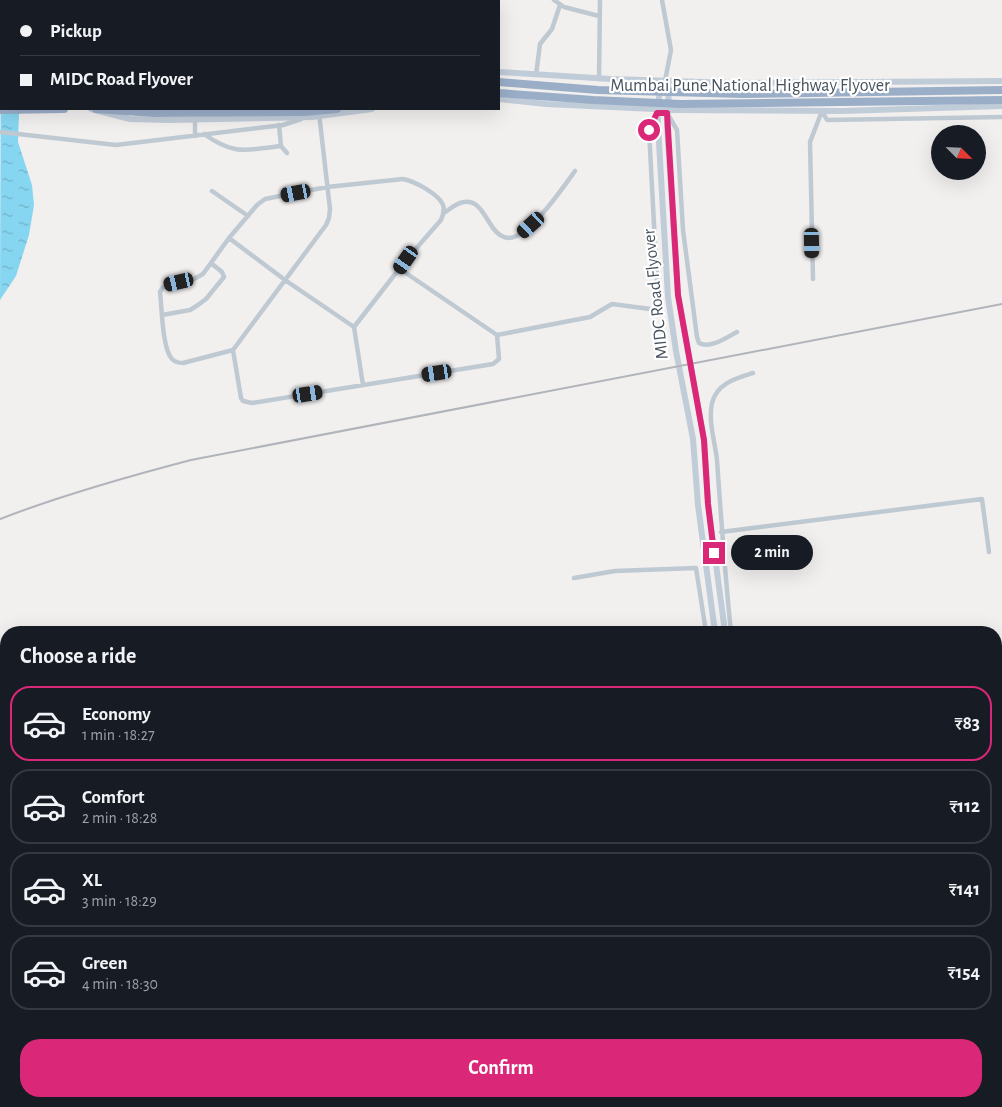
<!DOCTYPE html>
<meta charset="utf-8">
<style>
:root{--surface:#171b24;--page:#20242c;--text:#f1f3f6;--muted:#9ea1a6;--line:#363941;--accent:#db2777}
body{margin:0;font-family:"Alegreya Sans",sans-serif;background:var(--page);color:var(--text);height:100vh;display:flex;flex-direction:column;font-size:19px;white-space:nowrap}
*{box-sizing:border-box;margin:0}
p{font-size:16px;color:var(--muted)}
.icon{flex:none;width:28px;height:28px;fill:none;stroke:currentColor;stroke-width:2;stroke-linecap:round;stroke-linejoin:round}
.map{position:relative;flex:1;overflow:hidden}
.side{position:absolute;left:0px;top:626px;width:1002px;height:481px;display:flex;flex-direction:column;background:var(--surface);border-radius:20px 20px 0 0;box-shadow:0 5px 20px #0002}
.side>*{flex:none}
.banner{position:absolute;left:0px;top:0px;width:500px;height:110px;box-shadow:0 5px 20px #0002;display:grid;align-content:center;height:110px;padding:0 20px;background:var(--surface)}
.needle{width:32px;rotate:114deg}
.tools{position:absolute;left:931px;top:125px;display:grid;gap:10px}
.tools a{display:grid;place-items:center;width:55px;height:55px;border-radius:50%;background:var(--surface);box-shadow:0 5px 20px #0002;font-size:25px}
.end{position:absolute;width:22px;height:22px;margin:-11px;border:6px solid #db2777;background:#fff;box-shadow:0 0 0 2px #fff}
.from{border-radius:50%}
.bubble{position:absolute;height:35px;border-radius:18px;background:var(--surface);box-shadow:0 5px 20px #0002;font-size:16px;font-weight:600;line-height:35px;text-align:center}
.car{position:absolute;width:15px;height:30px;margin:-15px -8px;border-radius:6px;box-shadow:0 0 4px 1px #0007;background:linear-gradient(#222 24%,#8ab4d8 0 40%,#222 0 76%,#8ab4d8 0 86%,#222 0)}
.banner b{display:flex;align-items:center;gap:18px;height:48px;font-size:19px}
.banner b+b{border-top:1px solid var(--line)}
.banner i{width:12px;height:12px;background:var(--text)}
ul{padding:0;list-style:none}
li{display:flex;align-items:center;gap:15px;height:75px;margin:0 10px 8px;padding:0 10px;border:2px solid var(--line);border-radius:20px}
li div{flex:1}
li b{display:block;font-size:19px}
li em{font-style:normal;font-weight:600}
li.on{border-color:var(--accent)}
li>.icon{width:45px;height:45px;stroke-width:1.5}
h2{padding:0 20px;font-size:22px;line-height:60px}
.primary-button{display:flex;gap:10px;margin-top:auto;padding:10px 20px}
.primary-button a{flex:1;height:58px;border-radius:20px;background:var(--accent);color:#fff;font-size:20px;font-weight:600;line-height:58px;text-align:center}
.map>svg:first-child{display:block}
</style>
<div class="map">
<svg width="1002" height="1107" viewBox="0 0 1002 1107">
<defs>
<pattern id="water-ripples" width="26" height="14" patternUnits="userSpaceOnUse" patternTransform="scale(1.25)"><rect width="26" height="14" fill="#87d6f1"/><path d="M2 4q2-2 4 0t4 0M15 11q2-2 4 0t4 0" fill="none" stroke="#70b0c6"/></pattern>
</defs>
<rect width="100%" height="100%" fill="#f2efef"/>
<!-- water -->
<path fill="url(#water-ripples)" d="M 1,32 L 1,109 L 19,113 L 18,142 L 32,185 L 34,205 L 29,235 L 16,276 L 0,300 Z
M 14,1101 L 215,1101 L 219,1107 L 200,1107 L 173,1103 L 152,1107 L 24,1107 L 24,1105 Z"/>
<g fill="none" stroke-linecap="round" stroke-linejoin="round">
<!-- minor -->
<path stroke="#bfc9d2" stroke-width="4.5" d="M 210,0 L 212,1
M 554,0 L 564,7 L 599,16
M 662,0 L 671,50 L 665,81
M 8,1 L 9,0
M 176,1 L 177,0
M 286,1 L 286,0
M 360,1 L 361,0
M 459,1 L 459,0
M 0,17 L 1,15
M 536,75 L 540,44 L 552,29 L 560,5
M 599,79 L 600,0
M 822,111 L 827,120 L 1002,117
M 319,113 L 330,209 L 329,218 L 326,225 L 233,350 L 241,398 L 243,401 L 252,403 L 493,364 L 499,359 L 497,335
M 279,125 L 281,146 L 287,153
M 0,132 L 116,145 L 283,125 L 301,119
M 204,134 C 235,156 246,150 281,146
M 195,136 L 195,120
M 212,191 L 248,216
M 444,213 C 450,209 456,203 464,202 C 487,199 487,237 509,238 C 529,238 564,186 575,171
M 229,238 L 285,280 L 354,327
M 400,269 L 497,335 L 590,317 L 612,304 L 650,309 L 656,309 L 658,300 L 649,130 L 657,113 L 667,113 L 677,130 L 683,230 L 697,337 L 699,343 C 711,349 727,337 737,332
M 813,279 L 810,142 L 822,111
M 162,315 L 190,310 L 198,305 L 206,299 L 224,277 L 222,272 L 211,263
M 233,350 L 183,363 C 179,363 175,362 172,359 C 162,348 162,308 160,292 L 163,287 L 194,279 L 203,274 L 229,238 L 257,205 L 265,199 L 327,187 L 403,179 C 414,181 439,194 443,205 C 445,210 443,215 441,220 L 406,260 L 354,327 L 363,385
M 721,532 L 982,499 L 989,552
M 574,578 L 615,571 L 696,568 L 706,632
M 731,632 C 725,575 721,518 717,460 C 715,442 708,421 712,403 C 717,383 737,378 753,373
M 0,944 L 6,947
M 0,966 L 6,951
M 0,1021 L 6,1024
M 278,1101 L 279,1107
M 284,1107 L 331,1101 L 339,1102 L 350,1107"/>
<!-- tertiary -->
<path stroke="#bfc9d2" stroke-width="5.5" d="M 996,971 L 1002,971"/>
<!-- secondary -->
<path stroke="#c1ccd9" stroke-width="6" d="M 499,72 L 611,79 L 733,83 L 1002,81
M 499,99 L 546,104 L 676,110 L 842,111 L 1002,106
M 91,109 L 130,119 L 170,120 L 312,117 L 372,109
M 715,632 L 698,505 L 693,439 L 676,351 L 668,297 L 658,125 C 657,111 657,93 665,81 L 669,88 L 667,125 L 678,295 L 704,440 L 708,504 L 725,632
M 672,1107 L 673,1101
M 682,1107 L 683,1101"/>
<!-- trunk -->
<path stroke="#9aaec8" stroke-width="8" d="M 499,82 L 598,90 L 743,94 L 1002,90
M 499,93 L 593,100 L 681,104 L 1002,100
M 0,100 L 1,100
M 96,109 L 154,113 L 303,112 L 337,109
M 0,110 L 64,109"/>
<!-- rail -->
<path stroke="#b1b4ba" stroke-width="2" d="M 0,519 C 62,495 126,477 191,460 L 1002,304"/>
</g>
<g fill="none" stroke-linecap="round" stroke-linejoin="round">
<!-- route -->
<path stroke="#db2777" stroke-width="6" d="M 649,130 L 657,113 L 667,113 L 678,295 L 704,440 L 708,504 L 714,553"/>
</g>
<g text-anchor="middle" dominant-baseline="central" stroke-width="4.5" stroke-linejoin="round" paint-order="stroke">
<!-- street labels -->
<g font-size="18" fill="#46525e" stroke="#fff">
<text x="750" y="86">Mumbai Pune National Highway Flyover</text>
<text transform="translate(656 294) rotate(-96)">MIDC Road Flyover</text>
</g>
</g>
</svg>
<div class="tools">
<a><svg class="needle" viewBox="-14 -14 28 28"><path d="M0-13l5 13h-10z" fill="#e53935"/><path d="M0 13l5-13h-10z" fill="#9ea1a6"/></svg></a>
</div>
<i class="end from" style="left:649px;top:130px"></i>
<i class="end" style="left:714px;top:553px"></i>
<div class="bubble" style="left:731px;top:535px;width:82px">2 min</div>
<i class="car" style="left:296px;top:193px;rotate:259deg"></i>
<i class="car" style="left:531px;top:225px;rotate:228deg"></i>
<i class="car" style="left:812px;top:243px;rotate:179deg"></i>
<i class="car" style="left:406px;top:260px;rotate:215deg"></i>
<i class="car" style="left:179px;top:282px;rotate:257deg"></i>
<i class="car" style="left:437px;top:373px;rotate:261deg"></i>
<i class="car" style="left:308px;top:394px;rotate:81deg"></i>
<div class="banner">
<b><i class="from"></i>Pickup</b>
<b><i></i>MIDC Road Flyover</b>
</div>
<section class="side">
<h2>Choose a ride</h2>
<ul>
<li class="on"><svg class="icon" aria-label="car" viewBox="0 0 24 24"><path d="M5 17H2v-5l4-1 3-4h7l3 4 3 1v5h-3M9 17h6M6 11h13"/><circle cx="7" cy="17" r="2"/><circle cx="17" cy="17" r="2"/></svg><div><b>Economy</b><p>1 min · 18:27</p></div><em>₹83</em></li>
<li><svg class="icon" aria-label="car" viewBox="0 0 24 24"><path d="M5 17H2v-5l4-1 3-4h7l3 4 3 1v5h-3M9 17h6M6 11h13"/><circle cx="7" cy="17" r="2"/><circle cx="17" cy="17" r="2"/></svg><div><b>Comfort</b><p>2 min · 18:28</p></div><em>₹112</em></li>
<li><svg class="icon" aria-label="car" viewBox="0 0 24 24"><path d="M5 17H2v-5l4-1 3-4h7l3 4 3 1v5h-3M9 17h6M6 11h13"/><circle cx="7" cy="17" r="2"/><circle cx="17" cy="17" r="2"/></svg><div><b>XL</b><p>3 min · 18:29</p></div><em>₹141</em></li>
<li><svg class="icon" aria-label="car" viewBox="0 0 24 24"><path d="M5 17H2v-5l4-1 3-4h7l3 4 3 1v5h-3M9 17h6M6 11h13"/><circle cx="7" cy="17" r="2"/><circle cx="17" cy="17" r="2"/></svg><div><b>Green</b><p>4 min · 18:30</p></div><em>₹154</em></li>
</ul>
<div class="primary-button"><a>Confirm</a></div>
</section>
</div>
